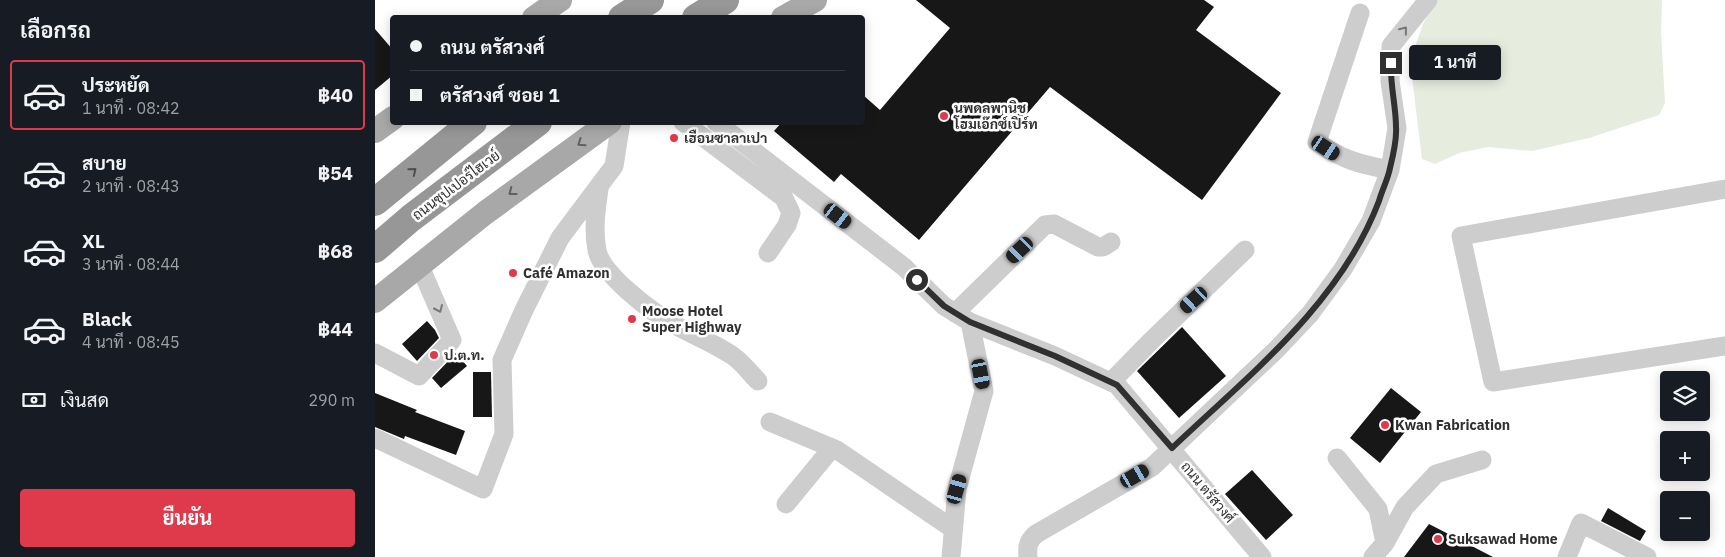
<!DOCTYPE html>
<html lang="th">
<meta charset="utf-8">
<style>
:root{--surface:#171b24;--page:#20242c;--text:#f1f3f6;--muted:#9ea1a6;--line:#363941;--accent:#df3a4c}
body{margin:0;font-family:"IBM Plex Sans",Sarabun,sans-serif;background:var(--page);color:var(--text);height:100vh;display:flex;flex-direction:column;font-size:19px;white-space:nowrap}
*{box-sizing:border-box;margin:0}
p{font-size:16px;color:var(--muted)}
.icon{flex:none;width:28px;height:28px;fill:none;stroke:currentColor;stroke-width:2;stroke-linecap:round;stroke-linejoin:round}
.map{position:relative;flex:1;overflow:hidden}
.drawer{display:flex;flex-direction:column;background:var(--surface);width:375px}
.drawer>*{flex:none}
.top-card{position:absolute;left:15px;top:15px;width:475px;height:110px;border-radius:5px;box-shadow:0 2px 12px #0003;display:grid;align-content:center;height:110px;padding:0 20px;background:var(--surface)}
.tools{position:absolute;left:1285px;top:371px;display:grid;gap:10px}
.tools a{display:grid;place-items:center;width:50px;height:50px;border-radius:5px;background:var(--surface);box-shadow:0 2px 12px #0003;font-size:25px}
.end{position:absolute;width:22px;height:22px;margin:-11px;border:6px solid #303030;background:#fff;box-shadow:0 0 0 2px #fff}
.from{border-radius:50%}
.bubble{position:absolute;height:35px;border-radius:5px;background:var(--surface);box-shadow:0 2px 12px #0003;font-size:16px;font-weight:700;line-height:35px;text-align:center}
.car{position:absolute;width:15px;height:30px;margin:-15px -8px;border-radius:6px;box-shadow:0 0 4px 1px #0007;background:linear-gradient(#222 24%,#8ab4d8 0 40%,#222 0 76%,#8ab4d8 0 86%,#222 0)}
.top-card b{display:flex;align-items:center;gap:18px;height:48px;font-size:19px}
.top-card b+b{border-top:1px solid var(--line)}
.top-card i{width:12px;height:12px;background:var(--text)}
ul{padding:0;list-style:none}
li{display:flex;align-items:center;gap:15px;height:70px;margin:0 10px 8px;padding:0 10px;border:2px solid transparent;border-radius:5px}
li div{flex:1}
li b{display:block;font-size:19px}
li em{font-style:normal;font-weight:700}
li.active{border-color:var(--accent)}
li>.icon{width:45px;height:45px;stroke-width:1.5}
h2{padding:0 20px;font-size:22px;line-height:60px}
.pay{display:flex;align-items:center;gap:12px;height:55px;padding:0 20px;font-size:19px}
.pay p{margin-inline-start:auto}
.button{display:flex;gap:10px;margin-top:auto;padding:10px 20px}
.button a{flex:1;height:58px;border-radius:5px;background:var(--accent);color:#fff;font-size:20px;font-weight:700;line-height:58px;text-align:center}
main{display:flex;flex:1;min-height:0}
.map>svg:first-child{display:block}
</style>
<main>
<section class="drawer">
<h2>เลือกรถ</h2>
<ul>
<li class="active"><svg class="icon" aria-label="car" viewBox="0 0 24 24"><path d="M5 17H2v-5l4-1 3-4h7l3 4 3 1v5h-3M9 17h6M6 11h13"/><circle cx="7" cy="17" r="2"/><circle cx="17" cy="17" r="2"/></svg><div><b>ประหยัด</b><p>1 นาที · 08:42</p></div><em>฿40</em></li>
<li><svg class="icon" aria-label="car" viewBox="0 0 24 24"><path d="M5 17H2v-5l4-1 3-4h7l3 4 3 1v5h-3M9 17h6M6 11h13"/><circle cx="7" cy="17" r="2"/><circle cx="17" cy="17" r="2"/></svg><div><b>สบาย</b><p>2 นาที · 08:43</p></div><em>฿54</em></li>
<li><svg class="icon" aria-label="car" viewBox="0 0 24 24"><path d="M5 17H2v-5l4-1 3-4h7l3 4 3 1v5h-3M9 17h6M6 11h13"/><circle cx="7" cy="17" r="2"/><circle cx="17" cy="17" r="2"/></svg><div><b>XL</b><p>3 นาที · 08:44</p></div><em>฿68</em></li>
<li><svg class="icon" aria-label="car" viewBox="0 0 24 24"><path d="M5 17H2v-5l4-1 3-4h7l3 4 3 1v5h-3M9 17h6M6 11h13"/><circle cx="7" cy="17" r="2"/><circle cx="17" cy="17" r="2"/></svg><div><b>Black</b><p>4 นาที · 08:45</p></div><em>฿44</em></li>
</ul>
<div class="pay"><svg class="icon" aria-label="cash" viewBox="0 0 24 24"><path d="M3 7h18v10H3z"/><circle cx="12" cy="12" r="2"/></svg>เงินสด<p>290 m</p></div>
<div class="button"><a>ยืนยัน</a></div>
</section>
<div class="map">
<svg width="1350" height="557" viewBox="0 0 1350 557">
<rect width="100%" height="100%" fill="#fff"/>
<!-- green -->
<path fill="#e6ecde" d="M 1061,0 L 1287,0 L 1286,32 L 1290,103 L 1284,115 L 1214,138 L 1157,151 L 1113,147 L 1084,153 L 1060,164 L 1047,159 L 1035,61 L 1048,24 Z"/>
<!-- building -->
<path fill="#171717" d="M 541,0 L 829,0 L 839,7 L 821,30 L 906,93 L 827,200 L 675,87 L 544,240 L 466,174 L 459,182 L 399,131 L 407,122 L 488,122 L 488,95 L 505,110 L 575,28 Z
M 0,29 L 18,50 L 18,75 L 0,90 Z
M 52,321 L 60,330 L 64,338 L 42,361 L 27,344 Z
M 807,327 L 851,376 L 804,418 L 762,371 Z
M 81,353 L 92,366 L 66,388 L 57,378 Z
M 98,372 L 116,372 L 117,417 L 98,417 Z
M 1016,388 L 1046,412 L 1005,463 L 975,438 Z
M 0,393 L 42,410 L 40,412 L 90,431 L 81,455 L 30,436 L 29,439 L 0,427 Z
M 877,470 L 918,515 L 891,540 L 850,494 Z
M 1233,508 L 1271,531 L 1265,541 L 1226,521 Z
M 1054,524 L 1118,557 L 1029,557 Z"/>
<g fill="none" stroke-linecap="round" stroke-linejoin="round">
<!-- minor -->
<path stroke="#cdcdcd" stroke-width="19" d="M 985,13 L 942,142 C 968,160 984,164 1015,170
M 308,122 L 409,198 L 416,213 L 412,225 L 393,253
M 341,122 L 529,267 L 569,306 L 595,322 L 680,356 L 742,385 L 887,557
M 224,189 C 221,209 218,230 222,250 C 226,274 277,312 298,324 C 318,335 339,343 358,356 C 368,363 375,373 383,381
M 1350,189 L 1086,236 L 1118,382 L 1350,346
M 580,313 L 670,225 L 679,224 L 723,247 L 728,247 L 736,242
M 0,353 L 44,376 L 77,340 L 44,264
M 736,382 L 776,341 L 870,250
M 395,422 L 462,450 L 578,529
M 0,438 L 108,489 L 129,434 L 127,360 L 149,310 L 185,238 L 239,166 L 246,122
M 962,458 L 1003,509 L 1010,543
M 411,504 L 457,448
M 576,557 L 582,489 L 609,391 L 595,322
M 653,557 C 652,546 653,541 661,534 L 777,467 L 901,350 L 935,314 L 968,269 L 996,221 L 1015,170 L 1022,128 L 1015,81 L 1016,46 L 1053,0
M 998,557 L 1010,543 L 1030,507 L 1061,474 L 1107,460
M 1192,557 L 1206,523 L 1272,557"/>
<!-- major -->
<path stroke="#a8a8a8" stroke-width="24" d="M 159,18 L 185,0
M 408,18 L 440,0
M 0,131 L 18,118
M 0,301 L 110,213 L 235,122"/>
<!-- highway -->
<path stroke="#979797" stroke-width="28" d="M 247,18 L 275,0
M 321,18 L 350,0
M 0,202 L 98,122
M 0,249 L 36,218 L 163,122"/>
</g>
<!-- one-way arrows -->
<defs><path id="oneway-chevron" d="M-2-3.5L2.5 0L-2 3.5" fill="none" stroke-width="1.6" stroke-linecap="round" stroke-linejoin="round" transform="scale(1.25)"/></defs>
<g stroke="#777">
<use href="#oneway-chevron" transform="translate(1029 30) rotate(-51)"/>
<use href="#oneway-chevron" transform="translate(64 309) rotate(66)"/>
</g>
<g stroke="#606060">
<use href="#oneway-chevron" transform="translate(206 143) rotate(145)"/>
<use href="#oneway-chevron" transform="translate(137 192) rotate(143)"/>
</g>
<use stroke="#4f4f4f" href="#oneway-chevron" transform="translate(38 171) rotate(-39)"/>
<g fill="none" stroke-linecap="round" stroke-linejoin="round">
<!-- route -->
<path stroke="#303030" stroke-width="6" d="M 542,280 L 569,306 L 595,322 L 680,356 L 742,385 L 797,448 C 874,375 965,304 1004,201 C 1007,190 1013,179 1015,168 C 1018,156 1022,140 1021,127 C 1021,106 1015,85 1016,63"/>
</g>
<!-- markers -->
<g fill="#df3a4c" stroke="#fff" stroke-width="2">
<circle cx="569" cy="116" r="5"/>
<circle cx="299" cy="138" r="5"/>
<circle cx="138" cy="273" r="5"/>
<circle cx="257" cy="319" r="5"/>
<circle cx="59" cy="355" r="5"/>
<circle cx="1010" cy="425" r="5"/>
<circle cx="1063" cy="539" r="5"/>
</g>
<g text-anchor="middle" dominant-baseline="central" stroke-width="5" stroke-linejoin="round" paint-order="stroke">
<!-- poi labels -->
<g font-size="14" font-weight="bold" fill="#303030" stroke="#fff" text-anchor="start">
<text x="579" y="108">นพดลพานิช<tspan x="579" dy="16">โฮมเอ๊กซ์เปิร์ท</tspan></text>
<text x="309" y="138">เฮือนซาลาเปา</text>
<text x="148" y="273">Café Amazon</text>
<text x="267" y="311">Moose Hotel<tspan x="267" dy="16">Super Highway</tspan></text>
<text x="69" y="355">ป.ต.ท.</text>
<text x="1020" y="425">Kwan Fabrication</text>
<text x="1073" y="539">Suksawad Home</text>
</g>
<!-- street labels -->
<g font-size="14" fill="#303030" stroke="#fff">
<text transform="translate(81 185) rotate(-37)">ถนนซุปเปอร์ไฮเวย์</text>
<text transform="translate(833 492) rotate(50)">ถนน ตรัสวงศ์</text>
</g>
</g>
</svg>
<div class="tools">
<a><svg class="icon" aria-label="layers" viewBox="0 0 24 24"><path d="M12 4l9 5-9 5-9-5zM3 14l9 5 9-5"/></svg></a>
<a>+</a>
<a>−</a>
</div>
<i class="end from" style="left:542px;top:280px"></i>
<i class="end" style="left:1016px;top:63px"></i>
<div class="bubble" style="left:1034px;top:45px;width:92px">1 นาที</div>
<i class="car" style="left:951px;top:148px;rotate:124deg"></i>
<i class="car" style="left:463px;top:216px;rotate:128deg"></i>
<i class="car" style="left:645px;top:250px;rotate:226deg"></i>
<i class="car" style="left:819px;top:300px;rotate:228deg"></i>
<i class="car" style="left:606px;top:374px;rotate:169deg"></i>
<i class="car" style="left:760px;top:476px;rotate:60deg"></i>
<i class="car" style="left:582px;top:489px;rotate:16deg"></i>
<div class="top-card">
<b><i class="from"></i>ถนน ตรัสวงศ์</b>
<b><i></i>ตรัสวงศ์ ซอย 1</b>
</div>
</div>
</main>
